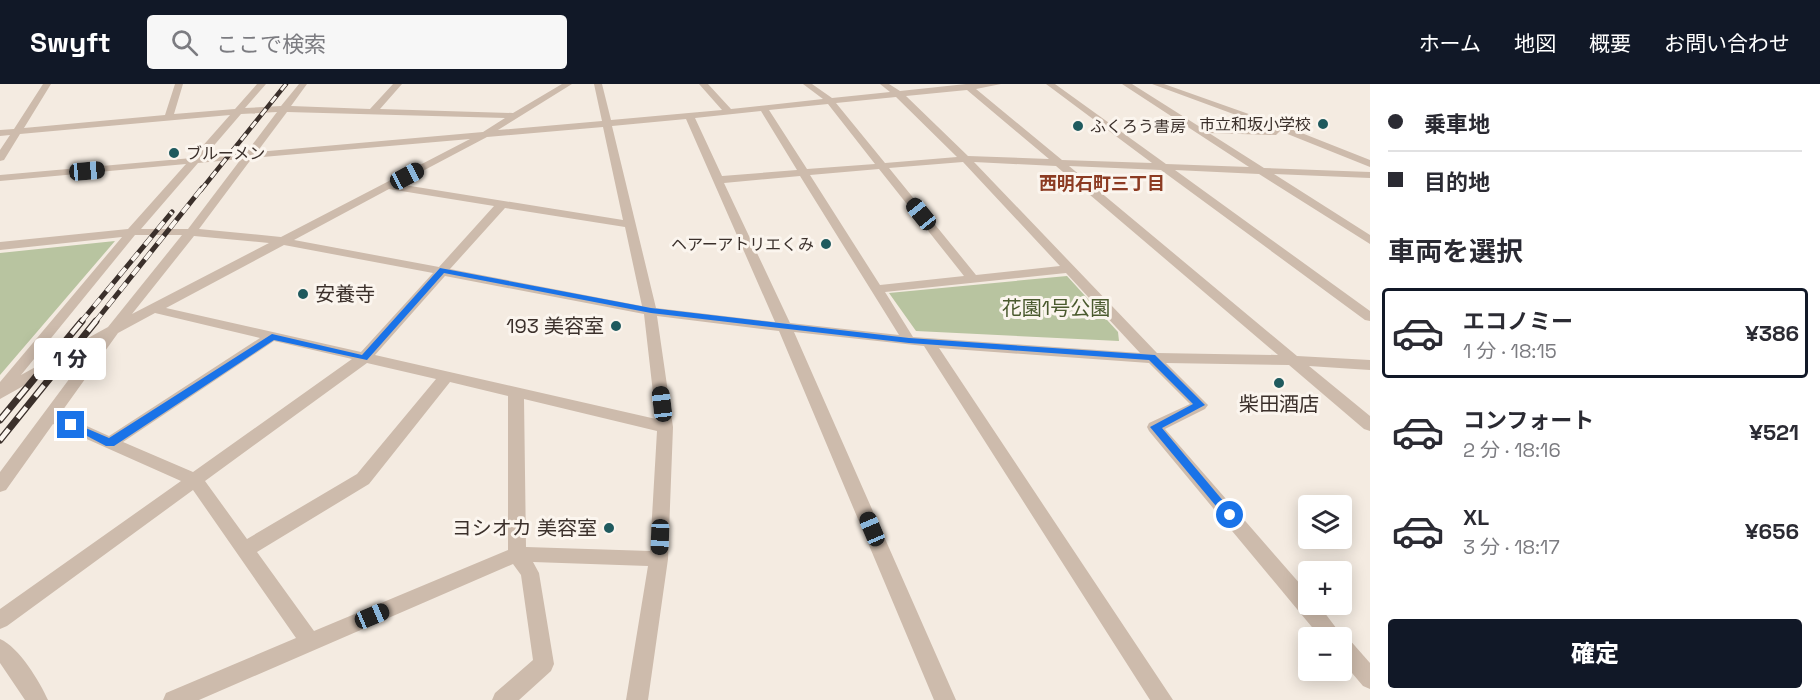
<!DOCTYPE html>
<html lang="ja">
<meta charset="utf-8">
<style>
:root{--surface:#fff;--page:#f7f7f7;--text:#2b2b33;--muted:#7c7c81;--line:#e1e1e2;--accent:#111827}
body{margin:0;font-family:"Space Grotesk","Noto Sans JP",sans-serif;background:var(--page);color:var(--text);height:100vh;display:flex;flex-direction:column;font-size:22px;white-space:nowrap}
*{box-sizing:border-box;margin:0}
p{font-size:20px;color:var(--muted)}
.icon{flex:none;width:33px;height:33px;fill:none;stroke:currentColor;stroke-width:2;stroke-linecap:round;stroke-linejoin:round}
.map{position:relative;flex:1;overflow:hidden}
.sheet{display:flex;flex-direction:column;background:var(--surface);width:450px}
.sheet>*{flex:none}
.hud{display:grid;align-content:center;height:132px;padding:0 18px;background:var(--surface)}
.controls{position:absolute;left:1298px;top:411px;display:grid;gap:12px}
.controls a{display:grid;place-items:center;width:54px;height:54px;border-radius:6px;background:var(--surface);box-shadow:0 3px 15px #0003;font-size:30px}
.end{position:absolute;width:27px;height:27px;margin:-14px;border:8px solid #1a73e8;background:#fff;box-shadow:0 0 0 3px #fff}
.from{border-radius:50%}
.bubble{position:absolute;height:42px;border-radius:6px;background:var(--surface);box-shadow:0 3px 15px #0003;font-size:20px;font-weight:800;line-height:42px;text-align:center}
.car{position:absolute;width:18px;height:36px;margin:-18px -9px;border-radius:8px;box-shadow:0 0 4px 2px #0007;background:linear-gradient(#222 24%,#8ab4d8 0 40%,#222 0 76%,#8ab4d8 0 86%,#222 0)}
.hud b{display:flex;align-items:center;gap:21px;height:57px;font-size:22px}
.hud b+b{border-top:2px solid var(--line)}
.hud i{width:15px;height:15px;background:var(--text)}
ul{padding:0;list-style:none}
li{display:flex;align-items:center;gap:18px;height:90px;margin:0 12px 9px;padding:0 6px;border:3px solid transparent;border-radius:6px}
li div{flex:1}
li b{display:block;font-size:22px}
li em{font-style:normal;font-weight:800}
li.active{border-color:var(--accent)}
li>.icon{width:54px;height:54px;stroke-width:1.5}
h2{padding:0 18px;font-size:27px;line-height:72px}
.button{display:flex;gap:12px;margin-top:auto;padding:12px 18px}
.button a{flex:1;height:69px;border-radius:6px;background:var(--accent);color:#fff;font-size:24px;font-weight:800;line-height:69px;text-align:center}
header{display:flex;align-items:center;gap:36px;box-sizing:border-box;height:84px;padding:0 30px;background:var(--accent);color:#fff}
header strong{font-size:28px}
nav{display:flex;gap:33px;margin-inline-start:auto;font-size:21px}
.search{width:420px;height:54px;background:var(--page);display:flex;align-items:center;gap:15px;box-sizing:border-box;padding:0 21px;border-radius:6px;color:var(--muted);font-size:22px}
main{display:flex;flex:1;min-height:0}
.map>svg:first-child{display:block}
</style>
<header>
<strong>Swyft</strong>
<div class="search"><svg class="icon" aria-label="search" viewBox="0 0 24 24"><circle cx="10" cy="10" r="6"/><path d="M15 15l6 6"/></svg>ここで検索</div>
<nav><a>ホーム</a><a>地図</a><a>概要</a><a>お問い合わせ</a></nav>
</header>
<main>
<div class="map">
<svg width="1370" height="616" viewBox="0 0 1370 616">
<rect width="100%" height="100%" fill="#f4ebe1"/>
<!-- green -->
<path fill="#b8c4a0" d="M 115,157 L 0,291 L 0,169 Z
M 1067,192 L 1118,248 L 1119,257 L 916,247 L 889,209 Z"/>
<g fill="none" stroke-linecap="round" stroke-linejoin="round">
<!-- minor -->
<path fill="#cdbbac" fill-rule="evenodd" d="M 43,0 L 51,0 L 24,44 L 165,31 L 175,0 L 183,0 L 174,30 L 235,25 L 257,0 L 266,0 L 245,24 L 281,22 L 299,0 L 307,0 L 291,22 L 370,25 L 393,0 L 402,0 L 380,25 L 513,29 L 562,0 L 572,0 L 498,46 L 602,37 L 594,0 L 602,0 L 611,36 L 722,26 L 699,0 L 708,0 L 731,25 L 823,15 L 803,0 L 812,0 L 832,14 L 890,8 L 880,0 L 889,0 L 900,7 L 966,0 L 1001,0 L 976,5 L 1062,76 L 1152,79 L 1046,0 L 1055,0 L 1166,80 L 1249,83 L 1122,0 L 1132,0 L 1200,43 L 1274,45 L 1152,0 L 1164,0 L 1294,46 L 1370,76 L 1370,83 L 1280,47 L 1276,51 L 1209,49 L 1264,84 L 1370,88 L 1370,94 L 1274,90 L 1370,151 L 1370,160 L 1259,90 L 1175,86 L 1370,227 L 1370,237 L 1365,236 L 1161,86 L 1069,82 L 1297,272 L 1370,276 L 1370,286 L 1309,282 L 1370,332 L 1370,347 L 1364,345 L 1289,281 L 1166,279 L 1208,321 L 1205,325 L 1165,345 L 1308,509 L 1308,520 L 1318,520 L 1343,553 L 1348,554 L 1370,579 L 1370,605 L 1363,602 L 1341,576 L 1341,554 L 1321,554 L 1149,347 L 1147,343 L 1149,339 L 1190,320 L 1149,279 L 939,264 L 1173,616 L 1150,616 L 924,262 L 794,248 L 956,616 L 934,616 L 779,247 L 657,232 L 673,343 L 668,475 L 648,616 L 626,616 L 648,482 L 533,478 L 539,489 L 554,580 L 551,587 L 519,616 L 492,616 L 495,609 L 533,576 L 521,491 L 513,480 L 199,616 L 163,616 L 166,609 L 296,554 L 193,406 L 7,542 L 0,545 L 0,525 L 181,397 L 53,340 L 6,406 L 0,408 L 0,388 L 93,263 L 0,315 L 0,298 L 122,153 L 0,166 L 0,158 L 128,145 L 186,80 L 0,97 L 0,91 L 192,74 L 230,31 L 20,50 L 4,76 L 0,77 L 0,66 L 10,51 L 0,52 L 0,46 L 14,45 ZM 967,6 L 1049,75 L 968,72 L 906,12 ZM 896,13 L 957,73 L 885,79 L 836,19 ZM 828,20 L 875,80 L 807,85 L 769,26 ZM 761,27 L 797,86 L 722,92 L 695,34 ZM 277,28 L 246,69 L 204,73 L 241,30 ZM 287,28 L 505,34 L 483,48 L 257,68 ZM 686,35 L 775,238 L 656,224 L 612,42 ZM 603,43 L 623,136 L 398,100 L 487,53 ZM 470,55 L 281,153 L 199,145 L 252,74 ZM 241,75 L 188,145 L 141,145 L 198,79 ZM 963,78 L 1060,182 L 976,191 L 889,84 ZM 974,78 L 1056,82 L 1278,271 L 1157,269 ZM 879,85 L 964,192 L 880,201 L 810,91 ZM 800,92 L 899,251 L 790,239 L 724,99 ZM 389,105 L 494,122 L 439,183 L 294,156 ZM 505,124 L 625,143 L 642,222 L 450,185 ZM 135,151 L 182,151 L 108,243 L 21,291 ZM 194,152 L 269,159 L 132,230 ZM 284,161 L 433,189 L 361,268 L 166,224 ZM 1066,189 L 1140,269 L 913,253 L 885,208 ZM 445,192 L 644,230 L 656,335 L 375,271 ZM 155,229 L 260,254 L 109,352 L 60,330 L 118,249 ZM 274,257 L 352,275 L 193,388 L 123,358 ZM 367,279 L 436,295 L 357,390 L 247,455 L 205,397 ZM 450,298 L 508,312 L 508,466 L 314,547 L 257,468 L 369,400 ZM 524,315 L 657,347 L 650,467 L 526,463 Z
M 0,555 C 19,563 40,598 48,616 L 25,616 L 0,579 Z"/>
<defs>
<path id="rail-far2" d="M 201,106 L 286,0"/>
<path id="rail-far1" d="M 81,238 L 172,128
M 95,238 L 202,104"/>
<path id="rail" d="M 0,336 L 82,237
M 0,356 L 96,237"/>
</defs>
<!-- rail-far2 casing -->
<use href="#rail-far2" stroke="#3b302b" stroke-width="4.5"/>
<!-- rail-far1 casing -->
<use href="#rail-far1" stroke="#3b302b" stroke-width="5"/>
<!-- rail casing -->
<use href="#rail" stroke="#3b302b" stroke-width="7"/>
<!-- rail-far2 -->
<use href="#rail-far2" stroke="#fbf5ee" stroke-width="3" stroke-dasharray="8" stroke-linecap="butt"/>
<!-- rail-far1 -->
<use href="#rail-far1" stroke="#fbf5ee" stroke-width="4" stroke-dasharray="10" stroke-linecap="butt"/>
<!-- rail -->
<use href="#rail" stroke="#fbf5ee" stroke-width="4.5" stroke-dasharray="14" stroke-linecap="butt"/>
</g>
<!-- route -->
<path fill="#1a73e8" d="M 440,184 L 651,224 L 909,254 L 1155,271 L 1205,321 L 1162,344 L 1235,431 L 1230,435 L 1226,434 L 1150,343 L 1193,320 L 1149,276 L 909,259 L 651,229 L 444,189 L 367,276 L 274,256 L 114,362 L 106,362 L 66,341 L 67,339 L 74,339 L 109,354 L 272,250 L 362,271 Z"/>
<!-- markers -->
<g fill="#1f5a5e" stroke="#fbf5ee" stroke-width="2">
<circle cx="1323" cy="40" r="6"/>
<circle cx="1078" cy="42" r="6"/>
<circle cx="174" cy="69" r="6"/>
<circle cx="826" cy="160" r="6"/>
<circle cx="303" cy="210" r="6"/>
<circle cx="616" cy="242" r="6"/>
<circle cx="1279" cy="299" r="6"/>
<circle cx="609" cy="444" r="6"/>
</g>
<g text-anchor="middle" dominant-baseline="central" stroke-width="6" stroke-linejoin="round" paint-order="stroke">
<!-- far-poi labels -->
<g font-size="16" fill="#3b302b" stroke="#fbf5ee" text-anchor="end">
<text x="1311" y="40">市立和坂小学校</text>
<text x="1090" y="42" text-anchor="start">ふくろう書房</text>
<text x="186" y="69" text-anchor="start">ブルーメン</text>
<text x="814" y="160">ヘアーアトリエくみ</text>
</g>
<!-- far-neighbourhood labels -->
<g font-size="18" font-weight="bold" fill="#8c3b22" stroke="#fbf5ee">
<text x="1102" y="99">西明石町三丁目</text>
</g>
<!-- poi labels -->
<g font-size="20" fill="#3b302b" stroke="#fbf5ee" text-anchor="end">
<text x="315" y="210" text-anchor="start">安養寺</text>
<text x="604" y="242">193 美容室</text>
<text x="1279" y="320" text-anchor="middle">柴田酒店</text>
<text x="597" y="444">ヨシオカ 美容室</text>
</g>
<!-- park labels -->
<g font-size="20" fill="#4a5a2e" stroke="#fbf5ee">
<text x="1056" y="224">花園1号公園</text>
</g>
</g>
</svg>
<div class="controls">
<a><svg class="icon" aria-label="layers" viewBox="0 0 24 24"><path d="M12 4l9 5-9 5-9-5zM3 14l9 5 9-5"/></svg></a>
<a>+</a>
<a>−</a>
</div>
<i class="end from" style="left:1230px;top:431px"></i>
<i class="end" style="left:71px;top:341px"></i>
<div class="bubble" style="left:34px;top:254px;width:72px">1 分</div>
<i class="car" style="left:87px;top:87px;rotate:85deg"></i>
<i class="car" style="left:407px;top:92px;rotate:62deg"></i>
<i class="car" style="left:921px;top:130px;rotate:321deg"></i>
<i class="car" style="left:662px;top:320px;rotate:353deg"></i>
<i class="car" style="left:872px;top:445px;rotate:337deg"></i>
<i class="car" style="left:660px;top:453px;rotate:182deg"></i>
<i class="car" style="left:372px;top:532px;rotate:67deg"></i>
</div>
<section class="sheet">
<div class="hud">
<b><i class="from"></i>乗車地</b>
<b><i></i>目的地</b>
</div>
<h2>車両を選択</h2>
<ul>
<li class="active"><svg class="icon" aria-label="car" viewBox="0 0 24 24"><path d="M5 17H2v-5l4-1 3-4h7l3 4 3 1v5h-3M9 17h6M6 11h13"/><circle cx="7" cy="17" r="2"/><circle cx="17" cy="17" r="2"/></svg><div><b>エコノミー</b><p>1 分 · 18:15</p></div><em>¥386</em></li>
<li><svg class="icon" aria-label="car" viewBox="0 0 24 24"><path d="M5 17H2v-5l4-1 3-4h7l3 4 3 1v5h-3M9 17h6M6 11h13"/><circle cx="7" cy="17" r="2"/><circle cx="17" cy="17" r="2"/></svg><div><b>コンフォート</b><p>2 分 · 18:16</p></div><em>¥521</em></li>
<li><svg class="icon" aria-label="car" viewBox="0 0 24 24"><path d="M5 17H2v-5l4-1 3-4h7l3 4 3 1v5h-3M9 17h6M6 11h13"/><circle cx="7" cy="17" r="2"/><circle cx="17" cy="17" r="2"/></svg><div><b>XL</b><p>3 分 · 18:17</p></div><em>¥656</em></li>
</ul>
<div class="button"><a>確定</a></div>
</section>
</main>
